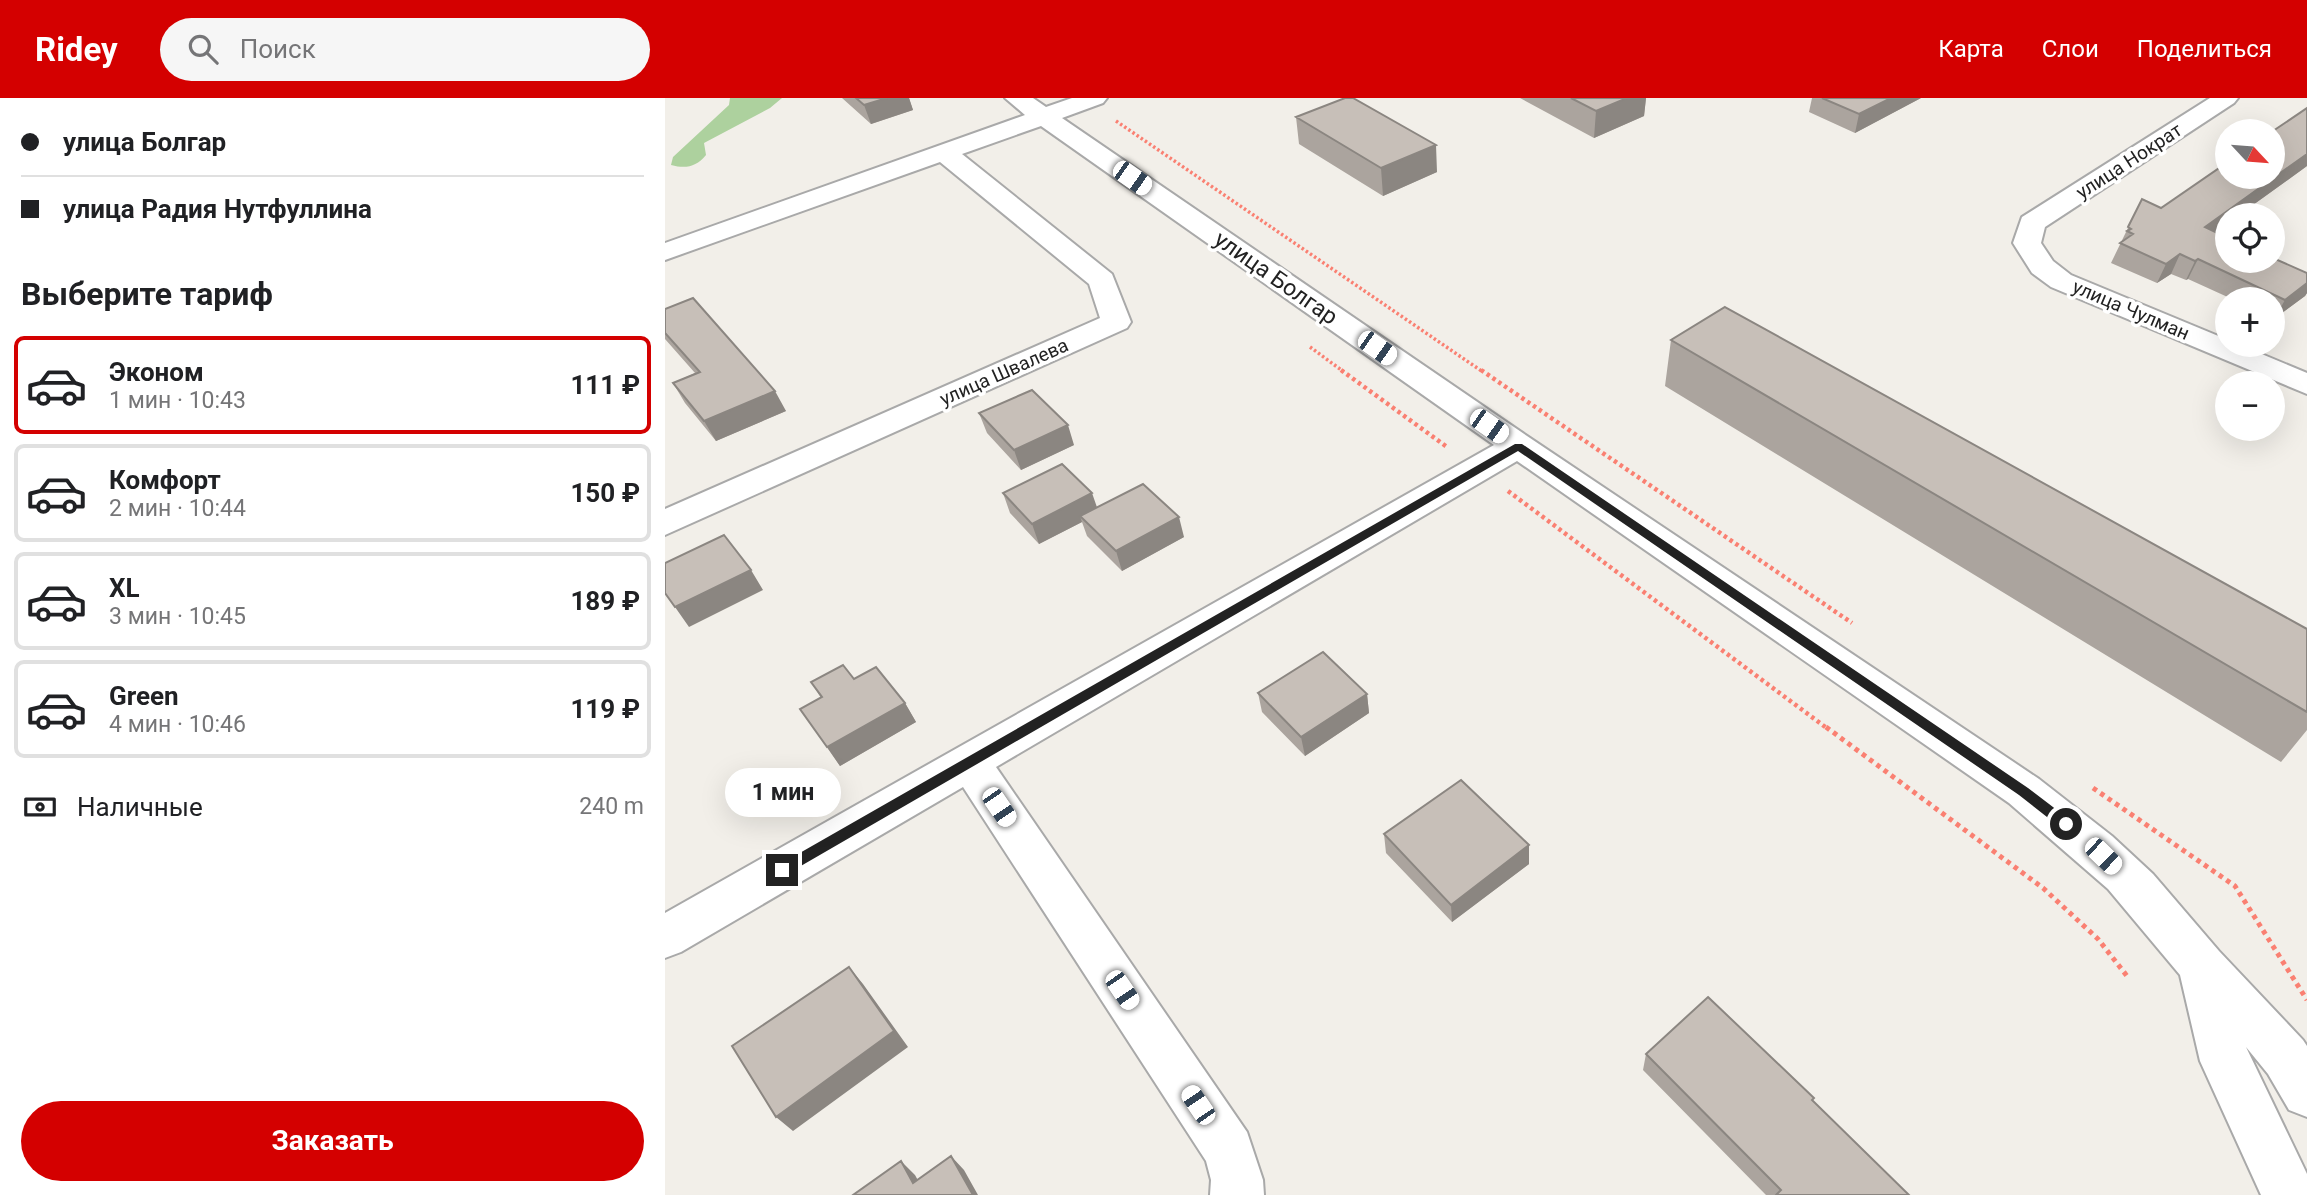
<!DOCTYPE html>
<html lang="ru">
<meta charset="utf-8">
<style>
:root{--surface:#fff;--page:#f6f6f6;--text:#202124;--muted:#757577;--line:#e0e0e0;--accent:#d40000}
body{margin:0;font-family:Roboto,sans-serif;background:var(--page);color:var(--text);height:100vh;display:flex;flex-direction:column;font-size:26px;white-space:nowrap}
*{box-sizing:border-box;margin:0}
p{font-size:23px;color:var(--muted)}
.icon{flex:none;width:38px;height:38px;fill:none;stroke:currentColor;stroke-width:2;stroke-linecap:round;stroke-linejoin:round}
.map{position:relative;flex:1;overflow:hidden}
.sheet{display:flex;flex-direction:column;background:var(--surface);width:665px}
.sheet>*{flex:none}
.guide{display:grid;align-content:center;height:154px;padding:0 21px;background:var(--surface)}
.needle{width:46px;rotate:116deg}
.fabs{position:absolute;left:1550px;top:21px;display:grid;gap:14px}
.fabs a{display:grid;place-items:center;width:70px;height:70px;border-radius:50%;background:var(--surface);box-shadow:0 7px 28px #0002;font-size:35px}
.end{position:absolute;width:32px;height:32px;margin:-16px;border:9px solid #222;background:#fff;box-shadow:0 0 0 4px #fff}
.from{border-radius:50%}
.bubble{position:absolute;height:49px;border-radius:24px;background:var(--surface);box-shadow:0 7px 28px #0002;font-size:23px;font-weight:700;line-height:49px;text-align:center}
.car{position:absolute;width:21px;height:42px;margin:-21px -10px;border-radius:9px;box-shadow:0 0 5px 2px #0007;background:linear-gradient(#fff 24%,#345 0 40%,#fff 0 76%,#345 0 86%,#fff 0)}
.guide b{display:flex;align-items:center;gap:24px;height:66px;font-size:26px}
.guide b+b{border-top:2px solid var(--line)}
.guide i{width:18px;height:18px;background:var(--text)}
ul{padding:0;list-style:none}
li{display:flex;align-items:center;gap:21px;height:98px;margin:0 14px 10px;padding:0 7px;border:4px solid var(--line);border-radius:10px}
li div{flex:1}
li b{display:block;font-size:26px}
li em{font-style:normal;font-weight:700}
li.active{border-color:var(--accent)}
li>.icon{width:63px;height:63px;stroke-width:1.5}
h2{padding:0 21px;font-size:32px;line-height:84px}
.pay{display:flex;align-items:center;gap:18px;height:77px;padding:0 21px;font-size:26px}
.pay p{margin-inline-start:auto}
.cta{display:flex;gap:14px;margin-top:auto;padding:14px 21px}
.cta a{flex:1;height:80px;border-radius:42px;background:var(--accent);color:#fff;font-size:28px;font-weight:700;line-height:80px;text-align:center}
header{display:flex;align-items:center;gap:42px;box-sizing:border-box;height:98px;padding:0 35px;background:var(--accent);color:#fff}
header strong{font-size:33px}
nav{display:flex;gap:38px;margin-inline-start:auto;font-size:24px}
.search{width:490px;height:63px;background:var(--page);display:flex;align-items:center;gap:18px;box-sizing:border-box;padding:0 24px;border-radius:38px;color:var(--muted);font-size:26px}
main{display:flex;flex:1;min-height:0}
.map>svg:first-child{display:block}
</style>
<header>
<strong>Ridey</strong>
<div class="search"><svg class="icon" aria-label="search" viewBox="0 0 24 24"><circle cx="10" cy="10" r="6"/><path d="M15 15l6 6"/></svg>Поиск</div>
<nav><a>Карта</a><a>Слои</a><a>Поделиться</a></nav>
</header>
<main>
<section class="sheet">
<div class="guide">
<b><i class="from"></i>улица Болгар</b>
<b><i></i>улица Радия Нутфуллина</b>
</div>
<h2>Выберите тариф</h2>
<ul>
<li class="active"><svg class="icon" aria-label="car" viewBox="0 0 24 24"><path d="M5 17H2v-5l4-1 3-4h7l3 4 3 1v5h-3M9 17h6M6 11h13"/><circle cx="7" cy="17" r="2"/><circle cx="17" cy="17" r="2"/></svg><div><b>Эконом</b><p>1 мин · 10:43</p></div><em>111 ₽</em></li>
<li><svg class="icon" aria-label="car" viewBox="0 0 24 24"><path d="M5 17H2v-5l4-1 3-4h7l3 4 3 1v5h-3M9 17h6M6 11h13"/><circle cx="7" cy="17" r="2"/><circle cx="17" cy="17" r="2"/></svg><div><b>Комфорт</b><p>2 мин · 10:44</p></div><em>150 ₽</em></li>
<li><svg class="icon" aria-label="car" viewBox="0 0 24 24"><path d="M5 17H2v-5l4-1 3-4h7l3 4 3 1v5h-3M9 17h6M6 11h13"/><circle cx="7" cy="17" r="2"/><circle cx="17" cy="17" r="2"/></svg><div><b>XL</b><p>3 мин · 10:45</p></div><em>189 ₽</em></li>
<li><svg class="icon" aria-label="car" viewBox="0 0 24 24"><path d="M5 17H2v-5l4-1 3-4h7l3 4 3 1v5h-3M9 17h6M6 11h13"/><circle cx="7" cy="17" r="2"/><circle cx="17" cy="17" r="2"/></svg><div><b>Green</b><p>4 мин · 10:46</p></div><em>119 ₽</em></li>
</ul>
<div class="pay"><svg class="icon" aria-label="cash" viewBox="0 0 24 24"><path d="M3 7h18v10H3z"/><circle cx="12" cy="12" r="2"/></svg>Наличные<p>240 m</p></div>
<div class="cta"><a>Заказать</a></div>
</section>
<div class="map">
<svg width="1642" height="1097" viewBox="0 0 1642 1097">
<rect width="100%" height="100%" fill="#f2efe9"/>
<!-- forest -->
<path fill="#add19e" d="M 65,0 L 117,0 L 105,10 L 39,45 L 41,57 C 31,69 21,71 6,67 L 8,59 L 64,7 Z"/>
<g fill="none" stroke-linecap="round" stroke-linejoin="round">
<defs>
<path id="minor" d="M 340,0 L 368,0 L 381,9 L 407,0 L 442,0 L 438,5 L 397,20 L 865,340 L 1374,681 L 1447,738 L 1488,776 L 1554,853 L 1638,942 L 1642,948 L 1642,1019 L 1624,1012 L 1603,976 L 1581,949 L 1642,1076 L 1642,1097 L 1596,1097 L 1535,963 L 1515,877 L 1443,791 L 1344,705 L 852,363 L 331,669 L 582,1034 L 598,1082 L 599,1097 L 545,1097 L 546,1082 L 541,1063 L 298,689 L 16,854 L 0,860 L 0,815 L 829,347 L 376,28 L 297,56 L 447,176 L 466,224 L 462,230 L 0,437 L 0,411 L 435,220 L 424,186 L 275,64 L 0,162 L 0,145 L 360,17 Z
M 1545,0 L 1573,0 L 1569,5 L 1380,129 L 1376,145 L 1388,163 L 1406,177 L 1563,242 L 1563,247 L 1575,247 L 1642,275 L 1642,296 L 1386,189 L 1367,175 L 1348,145 L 1357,119 Z"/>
</defs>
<!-- minor casing -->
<use href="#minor" stroke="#a9a9a9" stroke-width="4"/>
<!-- path-far2 -->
<path stroke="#fa8072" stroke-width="3.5" stroke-dasharray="2.5 2.5" stroke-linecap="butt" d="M 451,23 L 818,274
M 645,249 L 679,274"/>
<!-- path-far1 -->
<path stroke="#fa8072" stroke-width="4.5" stroke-dasharray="3.5 3.5" stroke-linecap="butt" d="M 676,272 L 782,349
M 816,272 L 1187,525
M 843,393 L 1163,631"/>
<!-- path -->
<path stroke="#fa8072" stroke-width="5" stroke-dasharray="4.5 4.5" stroke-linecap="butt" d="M 1161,629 L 1378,790 L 1433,841 L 1462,878
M 1428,690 L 1570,788 L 1642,902"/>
<!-- minor -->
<use href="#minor" fill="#fff" fill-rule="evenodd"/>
</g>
<!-- wall -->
<path fill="#aba49e" d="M 177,0 L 244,0 L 248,12 L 206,26 Z
M 855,0 L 981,0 L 979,18 L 929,40 Z
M 1147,0 L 1256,0 L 1190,35 L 1144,14 Z
M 631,19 L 772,74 L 718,98 L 634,46 Z
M 1642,68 L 1574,117 L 1563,117 L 1563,125 L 1551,134 L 1642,175 L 1642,195 L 1640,198 L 1609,221 L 1608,201 L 1567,201 L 1523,181 L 1521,182 L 1506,176 L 1492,185 L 1446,165 L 1477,101 L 1496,110 Z
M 0,211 L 121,313 L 51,343 L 20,305 L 8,285 L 30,275 L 0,241 Z
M 1006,242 L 1642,531 L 1642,632 L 1616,664 L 1000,288 Z
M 314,315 L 409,347 L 356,372 L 322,335 Z
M 338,395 L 432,410 L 519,439 L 457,473 L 422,438 L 417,424 L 374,446 L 345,415 Z
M 189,581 L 240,605 L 251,624 L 175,668 L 135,611 L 156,600 L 146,584 Z
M 593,595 L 702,596 L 704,615 L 640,658 L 597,614 Z
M 719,736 L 864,747 L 864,766 L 787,824 L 721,755 Z
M 981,956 L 1148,1003 L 1244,1097 L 1101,1097 L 978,972 Z"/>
<!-- shaded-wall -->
<path fill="#8b8681" d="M 222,0 L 244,0 L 248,12 L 206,26 L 199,7 Z
M 962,0 L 981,0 L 979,18 L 929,40 L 931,13 Z
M 1226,0 L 1256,0 L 1190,35 L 1194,16 Z
M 771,47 L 772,74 L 718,98 L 716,70 Z
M 1642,56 L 1642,68 L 1574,117 L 1563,117 L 1563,125 L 1531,149 L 1540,129 Z
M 1515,156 L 1506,176 L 1492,185 L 1501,166 Z
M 1533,161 L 1523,181 L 1521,182 L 1530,163 Z
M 1642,185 L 1642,195 L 1640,198 L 1609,221 L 1620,202 Z
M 110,293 L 121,313 L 51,343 L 39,323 Z
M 403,327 L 409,347 L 356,372 L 349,352 Z
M 427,395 L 434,415 L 415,418 L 417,424 L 374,446 L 367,426 Z
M 514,419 L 519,439 L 457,473 L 451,453 Z
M 86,472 L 98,492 L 24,529 L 10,509 Z
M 702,596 L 704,615 L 640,658 L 636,639 Z
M 240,605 L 251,624 L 175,668 L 162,649 Z
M 864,747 L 864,766 L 787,824 L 786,807 Z
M 184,869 L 198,886 L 243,949 L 128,1033 L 111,1019 Z
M 286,1058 L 299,1072 L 313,1097 L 308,1097 Z
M 236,1063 L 250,1077 L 261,1097 L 248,1085 Z"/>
<!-- building -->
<path fill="#c7bfb8" stroke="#8b8681" stroke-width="2" d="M 191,0 L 222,0 L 199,7 Z
M 680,0 L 688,0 L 771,47 L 716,70 L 631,19 Z
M 906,0 L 962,0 L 931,13 Z
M 1157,0 L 1226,0 L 1194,16 Z
M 1642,10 L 1642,56 L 1540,129 L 1563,140 L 1563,163 L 1608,163 L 1608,160 L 1642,175 L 1642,185 L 1620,202 L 1533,161 L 1530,163 L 1515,156 L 1501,166 L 1455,145 L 1468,136 L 1462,133 L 1466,131 L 1463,129 L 1477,101 L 1496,110 L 1563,64 L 1563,79 L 1608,79 L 1608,33 Z
M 28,200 L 110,293 L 39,323 L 8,285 L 35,274 L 0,235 L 0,211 Z
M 1060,209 L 1642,531 L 1642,614 L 1006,242 Z
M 367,292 L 403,327 L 349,352 L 314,315 Z
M 397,366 L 427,395 L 367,426 L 338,395 Z
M 478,386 L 514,419 L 451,453 L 415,418 Z
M 59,437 L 86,472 L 10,509 L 0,495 L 0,465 Z
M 658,554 L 702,596 L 636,639 L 593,595 Z
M 178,567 L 189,581 L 211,569 L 240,605 L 162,649 L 135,611 L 157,599 L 146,584 Z
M 796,682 L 864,747 L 786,807 L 719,736 Z
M 184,869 L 229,933 L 111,1019 L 67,948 Z
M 1043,899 L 1149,1000 L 1147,1002 L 1244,1097 L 1111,1097 L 1116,1092 L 981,956 Z
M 286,1058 L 308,1097 L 188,1097 L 236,1063 L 248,1085 Z"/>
<!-- route -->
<path fill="#222" d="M 850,346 L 857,346 L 1363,690 L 1405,722 L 1405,730 L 1396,730 L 1354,697 L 853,353 L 122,776 L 112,776 L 112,768 Z"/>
<g text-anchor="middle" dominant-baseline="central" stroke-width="7" stroke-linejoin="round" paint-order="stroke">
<!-- far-street labels -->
<g font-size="19" fill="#222" stroke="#fff">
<text transform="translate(1464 63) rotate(-33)">улица Нократ</text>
<text transform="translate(1466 212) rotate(23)">улица Чулман</text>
<text transform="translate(339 274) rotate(-24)">улица Швалева</text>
</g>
<!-- street labels -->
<g font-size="23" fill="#222" stroke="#fff">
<text transform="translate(611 180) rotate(35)">улица Болгар</text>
</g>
</g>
</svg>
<div class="fabs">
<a><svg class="needle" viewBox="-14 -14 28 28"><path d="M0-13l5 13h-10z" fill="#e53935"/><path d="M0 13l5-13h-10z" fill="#757577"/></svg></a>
<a><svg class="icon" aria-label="locate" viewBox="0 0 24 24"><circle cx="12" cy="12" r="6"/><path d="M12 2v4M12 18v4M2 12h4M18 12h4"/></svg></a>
<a>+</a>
<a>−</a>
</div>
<i class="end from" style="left:1401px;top:726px"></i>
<i class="end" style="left:117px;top:772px"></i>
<div class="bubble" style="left:60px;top:670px;width:116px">1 мин</div>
<i class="car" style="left:467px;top:80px;rotate:125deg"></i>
<i class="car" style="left:712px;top:250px;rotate:125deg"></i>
<i class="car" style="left:824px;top:328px;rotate:125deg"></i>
<i class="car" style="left:334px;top:709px;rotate:146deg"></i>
<i class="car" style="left:1438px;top:758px;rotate:134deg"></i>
<i class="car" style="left:457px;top:892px;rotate:146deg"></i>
<i class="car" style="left:533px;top:1007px;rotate:326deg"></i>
</div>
</main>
